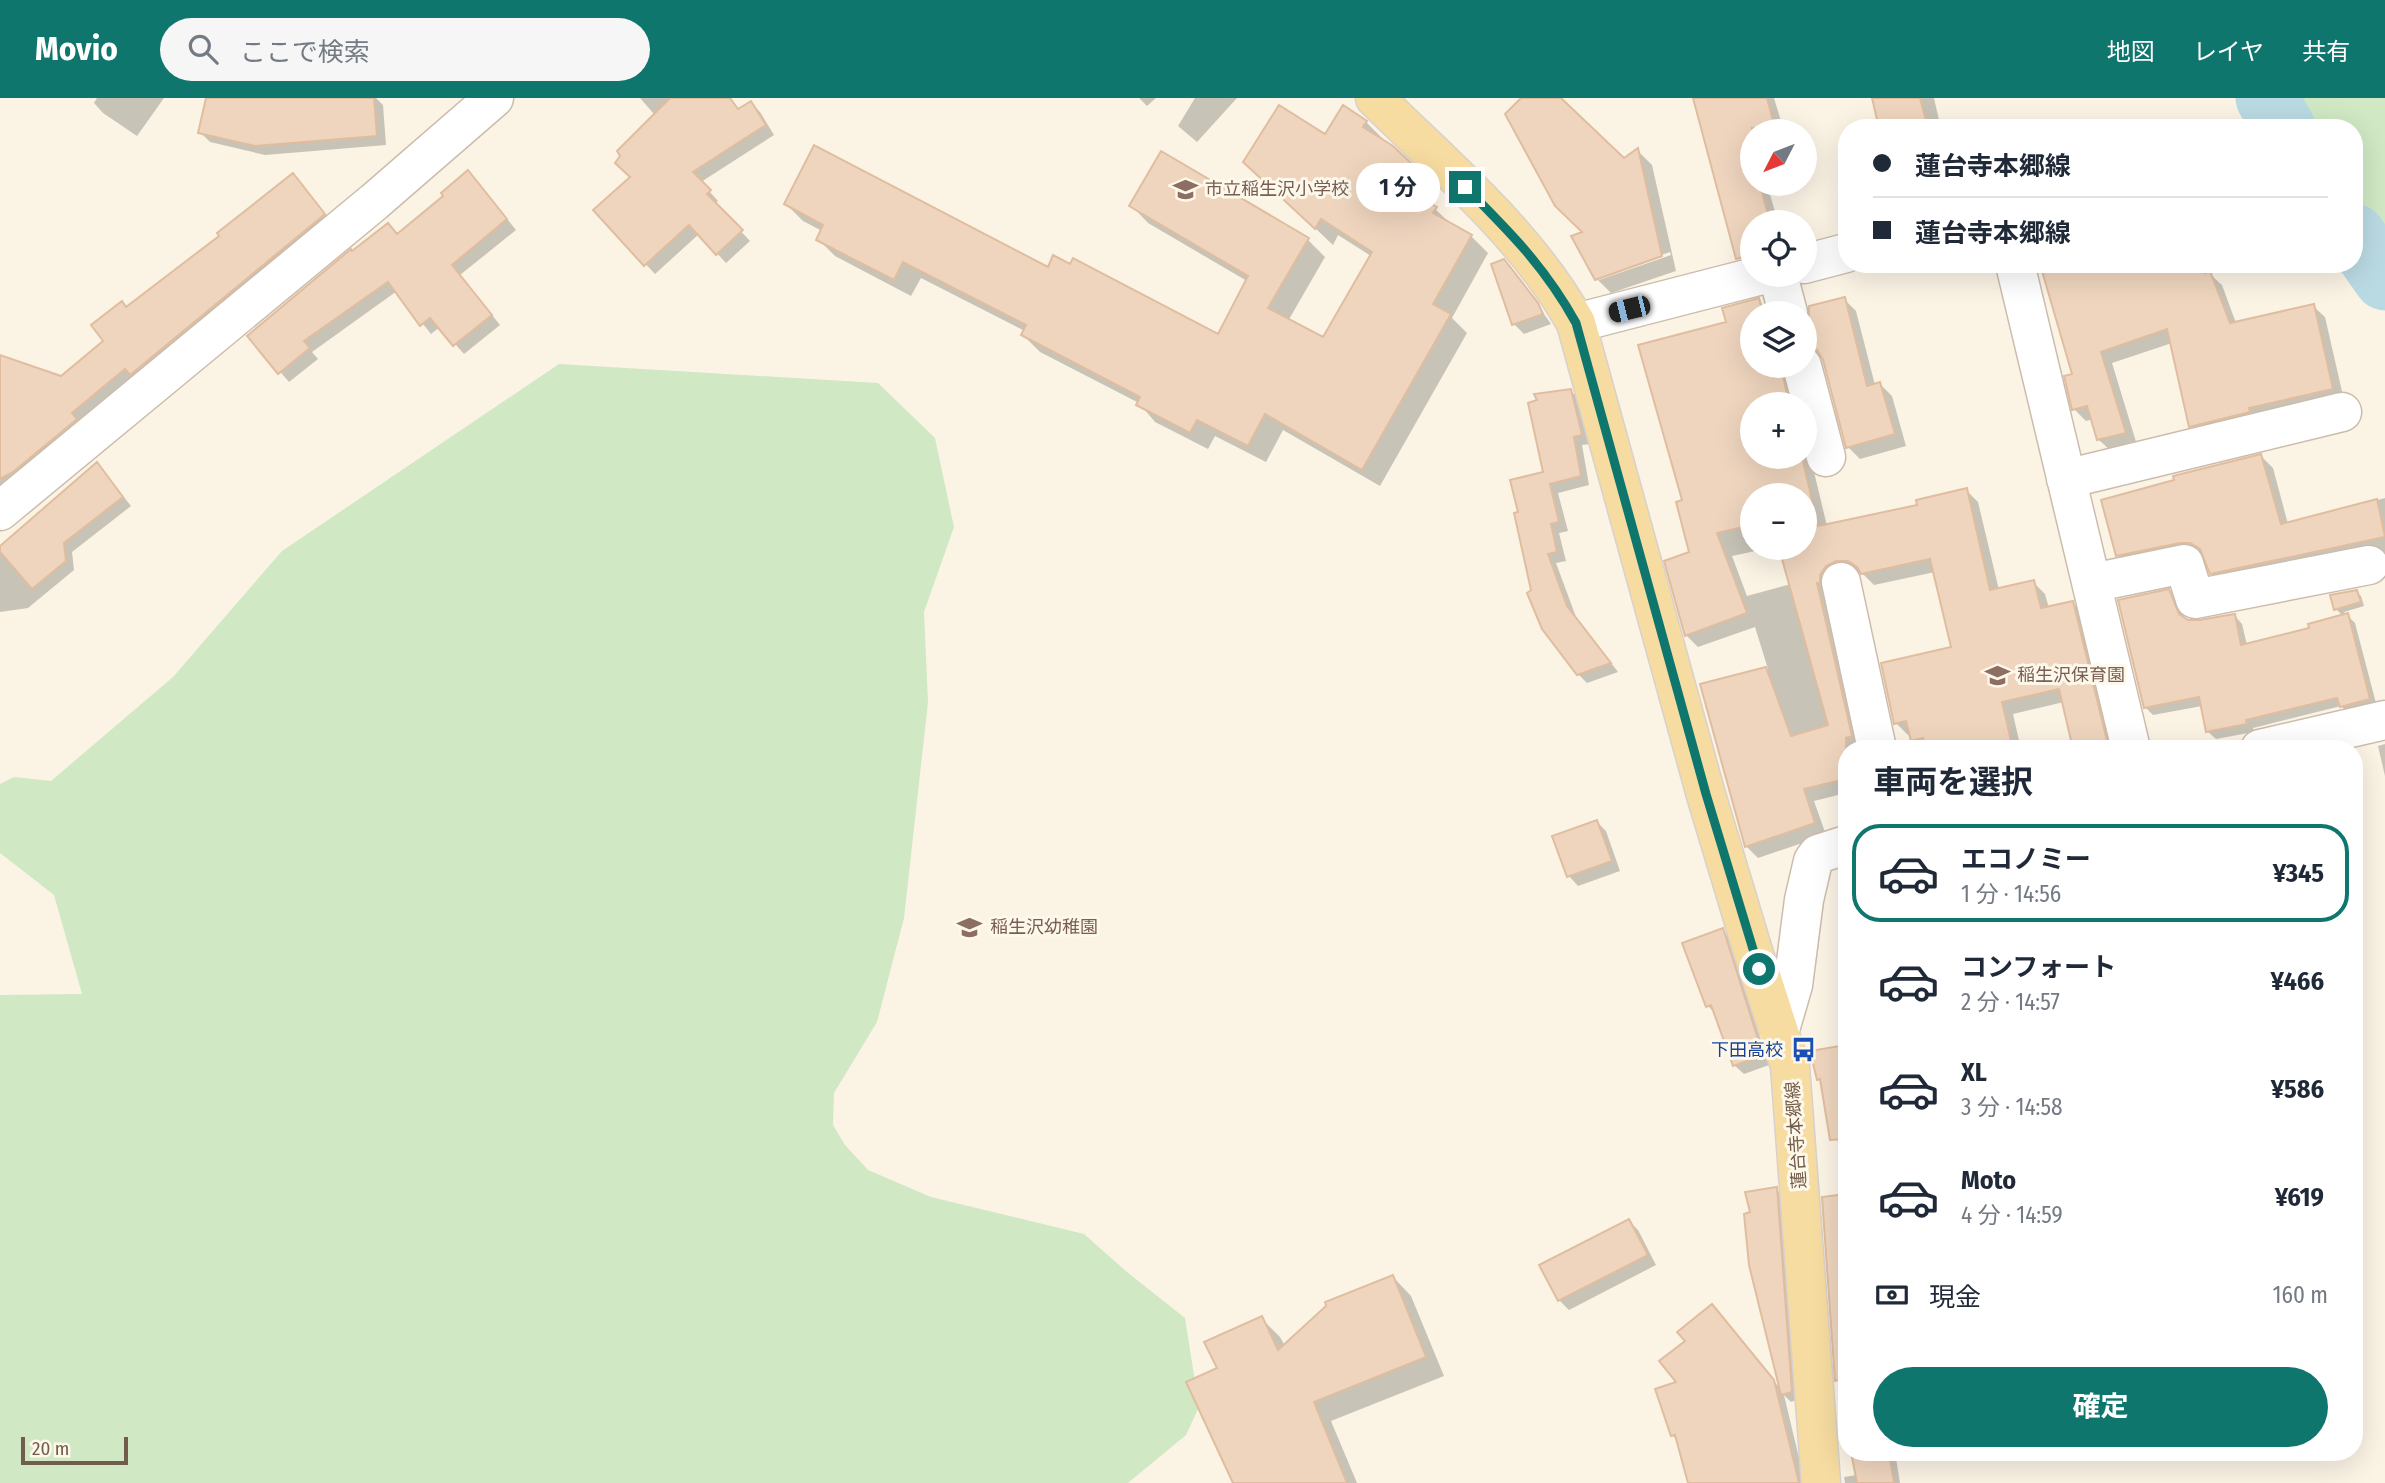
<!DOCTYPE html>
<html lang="ja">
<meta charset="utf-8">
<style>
:root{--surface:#fff;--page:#f6f6f7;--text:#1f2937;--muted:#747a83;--line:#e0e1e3;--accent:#0f766e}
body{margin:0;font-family:"Fira Sans Condensed","Noto Sans JP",sans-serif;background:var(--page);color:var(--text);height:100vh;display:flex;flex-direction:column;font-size:26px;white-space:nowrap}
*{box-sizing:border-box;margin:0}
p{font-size:23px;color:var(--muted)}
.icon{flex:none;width:38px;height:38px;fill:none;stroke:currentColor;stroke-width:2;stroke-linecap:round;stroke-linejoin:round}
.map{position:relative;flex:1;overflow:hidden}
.sheet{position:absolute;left:1838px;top:642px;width:525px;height:721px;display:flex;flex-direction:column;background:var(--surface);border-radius:28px;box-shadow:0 7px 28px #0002}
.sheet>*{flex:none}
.banner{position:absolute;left:1838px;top:21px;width:525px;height:154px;border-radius:28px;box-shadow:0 7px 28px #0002;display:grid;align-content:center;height:154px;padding:0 35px;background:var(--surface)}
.needle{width:46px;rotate:228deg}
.fabs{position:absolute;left:1740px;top:21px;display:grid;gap:14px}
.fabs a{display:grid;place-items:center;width:77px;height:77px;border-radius:50%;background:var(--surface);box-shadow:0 7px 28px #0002;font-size:35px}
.scale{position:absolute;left:21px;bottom:18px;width:107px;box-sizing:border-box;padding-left:7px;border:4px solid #725c4b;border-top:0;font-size:19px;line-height:24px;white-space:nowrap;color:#725c4b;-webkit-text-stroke:5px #fef8ea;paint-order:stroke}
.end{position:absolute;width:32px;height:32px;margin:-16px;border:9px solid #0f766e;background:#fff;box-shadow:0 0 0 4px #fff}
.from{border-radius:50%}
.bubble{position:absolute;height:49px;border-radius:24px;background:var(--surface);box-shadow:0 7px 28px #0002;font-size:23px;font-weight:700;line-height:49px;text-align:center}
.car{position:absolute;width:21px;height:42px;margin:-21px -10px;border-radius:9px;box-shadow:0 0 5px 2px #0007;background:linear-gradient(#222 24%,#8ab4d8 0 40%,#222 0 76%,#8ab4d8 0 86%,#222 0)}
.banner b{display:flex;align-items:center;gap:24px;height:66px;font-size:26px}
.banner b+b{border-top:2px solid var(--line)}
.banner i{width:18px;height:18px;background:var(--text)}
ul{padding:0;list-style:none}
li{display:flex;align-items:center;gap:21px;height:98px;margin:0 14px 10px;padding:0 21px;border:4px solid transparent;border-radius:28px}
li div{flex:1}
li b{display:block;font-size:26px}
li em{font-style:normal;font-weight:700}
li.active{border-color:var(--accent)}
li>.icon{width:63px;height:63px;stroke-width:1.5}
h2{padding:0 35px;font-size:32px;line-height:84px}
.pay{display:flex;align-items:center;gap:18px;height:77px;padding:0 35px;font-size:26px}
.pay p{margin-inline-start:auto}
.button{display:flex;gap:14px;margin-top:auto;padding:14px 35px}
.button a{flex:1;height:80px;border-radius:42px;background:var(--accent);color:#fff;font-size:28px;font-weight:700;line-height:80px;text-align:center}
header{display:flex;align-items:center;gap:42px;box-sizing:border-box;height:98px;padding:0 35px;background:var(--accent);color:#fff}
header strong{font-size:33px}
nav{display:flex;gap:38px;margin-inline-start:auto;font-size:24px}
.search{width:490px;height:63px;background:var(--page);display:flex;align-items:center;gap:18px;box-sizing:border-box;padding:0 24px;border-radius:38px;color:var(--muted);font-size:26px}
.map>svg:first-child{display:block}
</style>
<header>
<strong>Movio</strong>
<div class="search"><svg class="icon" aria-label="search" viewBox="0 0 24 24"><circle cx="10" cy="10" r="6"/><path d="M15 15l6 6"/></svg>ここで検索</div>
<nav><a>地図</a><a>レイヤ</a><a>共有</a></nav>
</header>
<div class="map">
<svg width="2385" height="1385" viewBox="0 0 2385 1385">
<rect width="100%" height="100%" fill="#fbf4e5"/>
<!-- green -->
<path fill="#d0e8c4" d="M 2283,0 L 2385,0 L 2385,156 L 2354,112 L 2354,30 L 2301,30 Z
M 559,266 L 878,285 L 935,340 L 954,429 L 924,514 L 928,604 L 904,820 L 877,924 L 834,995 L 833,1027 L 845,1047 L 868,1072 L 931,1099 L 1084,1136 L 1127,1174 L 1185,1220 L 1199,1309 L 1186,1337 L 1128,1385 L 0,1385 L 0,897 L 82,896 L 54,797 L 0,755 L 0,686 L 14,679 L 51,683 L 173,579 L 282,453 Z"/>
<!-- shadow -->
<path fill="#0003" fill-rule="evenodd" d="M 97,0 L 164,0 L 137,38 L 103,15 L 94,5 Z
M 208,0 L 376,0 L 383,7 L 386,47 L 265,57 L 210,44 L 200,34 Z
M 640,0 L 730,0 L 739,12 L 751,5 L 760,14 L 774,37 L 701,84 L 718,103 L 715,106 L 750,143 L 726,165 L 699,136 L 655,176 L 595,112 L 632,79 L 654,16 Z
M 1139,0 L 1156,0 L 1147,8 Z
M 1195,0 L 1237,0 L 1197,44 L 1178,28 Z
M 1524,0 L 1559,0 L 1624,63 L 1638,53 L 1652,67 L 1676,173 L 1611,195 L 1596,180 L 1587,142 ZM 1670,154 L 1671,157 L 1599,182 L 1599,178 Z
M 1695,0 L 1774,0 L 1784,33 L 1752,33 L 1752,86 L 1767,86 L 1778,124 L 1752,124 Z
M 1874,0 L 1934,0 L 1939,22 L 1933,23 L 1934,30 L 1881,30 Z
M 1366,24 L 1383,41 L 1382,43 L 1392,49 L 1428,85 L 1418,101 L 1435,111 L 1452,127 L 1471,138 L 1488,155 L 1452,220 L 1467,235 L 1380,388 L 1283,332 L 1266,364 L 1215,338 L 1208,351 L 1155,324 L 1139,305 L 1040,254 L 1023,237 L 1025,233 L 921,180 L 911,198 L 835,158 L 818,141 L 822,133 L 803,123 L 786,106 L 1048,171 L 1219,239 L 1247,183 L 1148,125 L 1131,107 L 1162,55 L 1308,142 L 1325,159 L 1288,223 L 1324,241 L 1371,158 L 1338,137 L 1333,147 L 1263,81 L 1325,39 Z
M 293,78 L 333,126 L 0,395 L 0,259 L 61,280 L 105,243 L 127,211 L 221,139 Z
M 478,84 L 516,132 L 460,177 L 500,227 L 464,256 L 440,229 L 431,236 L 397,193 L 312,254 L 318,261 L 289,284 L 249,238 Z
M 1504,163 L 1514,173 L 1551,226 L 1524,236 L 1514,226 Z
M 2042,166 L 2208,166 L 2212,178 L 2222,187 L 2236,225 L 2313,208 L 2325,219 L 2344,302 L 2202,340 L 2191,328 L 2172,245 L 2112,265 L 2137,347 L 2111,353 L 2099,342 L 2093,321 L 2086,323 L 2074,311 L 2075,277 Z
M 1844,201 L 1856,213 L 1875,287 L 1880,286 L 1892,298 L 1906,348 L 1860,361 L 1848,349 L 1824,260 L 1808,259 L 1804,261 L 1804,232 Z
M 1758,202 L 1771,215 L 1752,215 L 1752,268 L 1796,268 L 1797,306 L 1752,306 L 1752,359 L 1804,359 L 1804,332 L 1827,428 L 1919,408 L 1966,392 L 1978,404 L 1999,492 L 2033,484 L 2045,496 L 2049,510 L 2073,505 L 2085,517 L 2117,651 L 2075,651 L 2064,604 L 2013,616 L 2021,651 L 1922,651 L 1913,642 L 1911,636 L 1908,637 L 1896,625 L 1953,551 L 1935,474 L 1874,487 L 1862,475 L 1848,474 L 1862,651 L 1846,651 L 1846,695 L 1814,703 L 1826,737 L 1758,760 L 1746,748 L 1702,587 L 1768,571 L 1755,529 L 1698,549 L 1686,537 L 1691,455 L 1684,403 L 1728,225 ZM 1752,397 L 1804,397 L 1804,450 L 1786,450 L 1795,485 L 1747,498 L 1732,458 L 1769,450 L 1752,450 Z
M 1571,293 L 1580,302 L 1590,346 L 1582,347 L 1589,387 L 1558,395 L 1568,433 L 1559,435 L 1566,463 L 1556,465 L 1576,519 L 1618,574 L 1587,585 L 1578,576 L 1533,493 L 1545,375 Z
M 2261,358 L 2273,370 L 2288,426 L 2385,400 L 2385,454 L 2223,487 L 2211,475 L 2203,456 L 2192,456 L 2130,469 L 2118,457 Z
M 105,375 L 131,408 L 72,454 L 74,472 L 28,510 L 0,514 L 0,450 Z
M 2168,493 L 2177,502 L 2185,522 L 2199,524 L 2234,517 L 2242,526 L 2247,547 L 2311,531 L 2343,518 L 2336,511 L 2356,494 L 2361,498 L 2364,508 L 2344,514 L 2355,525 L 2377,609 L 2349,616 L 2341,608 L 2253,630 L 2254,634 L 2216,641 L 2207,633 L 2202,608 L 2153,617 L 2145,609 Z
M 2385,646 L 2385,678 L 2378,648 Z
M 1597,724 L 1606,733 L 1620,773 L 1578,788 L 1569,778 Z
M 1846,771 L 1846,802 L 1840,774 Z
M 1722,832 L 1732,842 L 1772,966 L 1744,976 L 1734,967 L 1717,917 L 1708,908 Z
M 1846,879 L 1846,905 L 1843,880 Z
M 1846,1079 L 1846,1315 L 1841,1286 L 1837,1282 L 1842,1098 L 1840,1080 Z
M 1776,1091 L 1784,1099 L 1799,1301 L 1791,1304 L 1784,1297 L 1805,1385 L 1690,1385 L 1678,1343 L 1672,1337 L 1679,1285 L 1720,1217 L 1782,1293 L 1752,1115 Z
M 1629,1123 L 1638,1132 L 1656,1167 L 1569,1212 L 1559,1202 Z
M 1393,1179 L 1411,1198 L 1444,1278 L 1331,1323 L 1357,1385 L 1235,1385 L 1219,1270 L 1261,1220 L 1280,1239 L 1285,1248 Z
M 1853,1354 L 1928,1354 L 1896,1360 L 1900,1385 L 1845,1385 L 1844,1379 L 1857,1377 Z"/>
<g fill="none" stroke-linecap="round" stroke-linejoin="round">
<!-- river -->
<path stroke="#badae3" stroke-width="63" d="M 2267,0 L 2284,30
M 2354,137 L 2385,181"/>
</g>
<!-- building -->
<path fill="#efd5be" stroke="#e0bd9f" stroke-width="2" d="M 206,0 L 374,0 L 377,38 L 255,48 L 198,35 Z
M 670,0 L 730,0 L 738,11 L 751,3 L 766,27 L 693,74 L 711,92 L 707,96 L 743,132 L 716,157 L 689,127 L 644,168 L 593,112 L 630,79 L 615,65 L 620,58 L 617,53 Z
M 1521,0 L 1561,0 L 1624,60 L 1638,50 L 1662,158 L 1595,182 L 1571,138 L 1582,134 L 1555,108 L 1505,16 Z
M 1693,0 L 1767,0 L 1775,30 L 1752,30 L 1752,86 L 1760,86 L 1770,124 L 1752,124 L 1752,157 L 1736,161 Z
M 1872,0 L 1920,0 L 1928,30 L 1879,30 Z
M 1279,7 L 1325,36 L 1343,7 L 1367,23 L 1363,29 L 1393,48 L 1412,66 L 1399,87 L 1437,109 L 1433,115 L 1472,137 L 1433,206 L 1451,216 L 1362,372 L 1265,316 L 1248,348 L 1197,322 L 1190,335 L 1136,307 L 1140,299 L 1021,237 L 1026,227 L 903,164 L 894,182 L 816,142 L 823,127 L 784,106 L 814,47 L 1048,169 L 1053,157 L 1070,166 L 1073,160 L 1218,236 L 1248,178 L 1129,108 L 1161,53 L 1309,140 L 1268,210 L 1323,239 L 1372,154 L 1321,121 L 1315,131 L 1243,64 Z
M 468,72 L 507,121 L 452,167 L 492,217 L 453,248 L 430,220 L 420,228 L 388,184 L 304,243 L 310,250 L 278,276 L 247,238 L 351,151 L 352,153 L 388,125 L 397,136 L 443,98 L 441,95 Z
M 293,75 L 325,116 L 130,277 L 125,271 L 72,315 L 77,321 L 13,374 L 0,381 L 0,257 L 61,278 L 103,243 L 91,227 L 122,203 L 126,209 L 219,138 L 217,135 Z
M 1504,161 L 1538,205 L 1543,216 L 1512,227 L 1491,166 Z
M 2040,166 L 2202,166 L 2205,175 L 2210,173 L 2230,225 L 2314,206 L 2333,291 L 2249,310 L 2250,314 L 2189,329 L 2167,231 L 2101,254 L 2126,335 L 2097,342 L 2087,308 L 2072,312 L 2064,278 L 2072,276 Z
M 1845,199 L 1867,288 L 1880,284 L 1895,336 L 1846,350 L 1823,262 L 1817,252 L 1804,247 L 1804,229 L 1809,220 L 1809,208 Z
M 1759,200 L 1763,215 L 1752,215 L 1752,268 L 1781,268 L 1787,297 L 1752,306 L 1752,359 L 1802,359 L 1818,428 L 1917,407 L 1916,402 L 1967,390 L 1990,492 L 2034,482 L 2041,510 L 2073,503 L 2109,651 L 2073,651 L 2059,591 L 2002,604 L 2013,651 L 1926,651 L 1923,640 L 1911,643 L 1906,623 L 1894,626 L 1881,565 L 1951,549 L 1930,461 L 1861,476 L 1857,469 L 1848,463 L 1836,463 L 1826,468 L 1820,477 L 1820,485 L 1817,485 L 1852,638 L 1846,640 L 1846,681 L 1804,691 L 1815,725 L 1745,749 L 1700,586 L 1766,569 L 1791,638 L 1828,627 L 1779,450 L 1804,450 L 1804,397 L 1752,397 L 1752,427 L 1717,435 L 1747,515 L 1685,538 L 1664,463 L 1689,454 L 1676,404 L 1682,402 L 1638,247 L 1726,224 L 1722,210 Z
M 1571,291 L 1582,337 L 1574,339 L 1581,378 L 1550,386 L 1559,424 L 1551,426 L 1557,454 L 1548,456 L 1567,508 L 1611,565 L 1577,577 L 1542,531 L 1527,495 L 1531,492 L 1514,415 L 1518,414 L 1510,382 L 1543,374 L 1528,305 L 1537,302 L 1534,296 Z
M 2261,356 L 2281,426 L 2377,401 L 2385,439 L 2210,476 L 2200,451 L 2190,445 L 2180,445 L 2116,458 L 2101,402 L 2174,382 L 2173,378 Z
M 97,364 L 123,399 L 64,445 L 66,463 L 32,491 L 0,454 L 0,448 Z
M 2169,491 L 2179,516 L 2188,522 L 2199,522 L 2235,516 L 2241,547 L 2309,530 L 2308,526 L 2348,515 L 2370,601 L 2340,609 L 2337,600 L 2246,622 L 2247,626 L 2206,634 L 2199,599 L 2144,610 L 2118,502 Z
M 2357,492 L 2361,504 L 2334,512 L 2330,497 Z
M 1597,722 L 1612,763 L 1567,779 L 1552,738 Z
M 1723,830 L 1763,957 L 1733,968 L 1711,907 L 1706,909 L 1682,845 Z
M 1846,947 L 1846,1041 L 1830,1042 L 1820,981 L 1817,982 L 1810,953 Z
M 1777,1089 L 1792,1294 L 1781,1297 L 1749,1167 L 1744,1116 L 1750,1114 L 1745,1094 Z
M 1846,1096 L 1846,1280 L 1835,1283 L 1822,1099 Z
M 1629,1121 L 1648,1157 L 1558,1203 L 1539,1167 Z
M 1393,1177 L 1426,1259 L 1314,1304 L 1347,1385 L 1233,1385 L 1186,1284 L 1217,1270 L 1204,1244 L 1262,1218 L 1278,1252 L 1326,1208 L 1325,1204 Z
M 1712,1206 L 1774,1282 L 1799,1385 L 1688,1385 L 1675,1337 L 1671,1338 L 1655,1291 L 1676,1284 L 1659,1263 L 1685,1243 L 1677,1234 Z
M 1851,1354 L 1889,1354 L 1894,1385 L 1857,1385 Z"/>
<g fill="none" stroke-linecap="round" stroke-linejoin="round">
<defs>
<path id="minor" d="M 1804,166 L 1846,155
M 2015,166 L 2131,651
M 1778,177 L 1788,215
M 1576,225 L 1762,177
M 1802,268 L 1826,359
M 2066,381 L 2342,314
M 0,413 L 374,104 L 494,0
M 1841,484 L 1877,651
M 2092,485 L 2184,466 L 2195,501 L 2369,467
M 2260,651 L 2385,622
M 1779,935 L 1793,887 L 1804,802 L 1813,763 L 1818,756 L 1846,747"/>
<path id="major" d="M 1375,0 C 1446,70 1527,137 1576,225 L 1706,697 L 1752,850 L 1790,968 L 1821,1385"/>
</defs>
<!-- minor casing -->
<use href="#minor" stroke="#ccbcac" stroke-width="41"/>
<!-- major casing -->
<use href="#major" stroke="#d8d1cd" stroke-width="41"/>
<!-- minor -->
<use href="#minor" stroke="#fff" stroke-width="38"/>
<!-- major -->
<use href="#major" stroke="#f6dca0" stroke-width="38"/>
</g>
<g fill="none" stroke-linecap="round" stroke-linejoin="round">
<!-- route -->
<path stroke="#0f766e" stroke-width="9" d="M 1465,89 C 1510,134 1545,169 1576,225 L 1706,696 L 1759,871"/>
</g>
<!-- icons -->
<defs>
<symbol id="school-bare" viewBox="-9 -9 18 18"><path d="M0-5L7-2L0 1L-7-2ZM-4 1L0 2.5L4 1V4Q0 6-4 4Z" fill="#8d6e63" stroke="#fef8ea" stroke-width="2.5" paint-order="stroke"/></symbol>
<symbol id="bus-bare" viewBox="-9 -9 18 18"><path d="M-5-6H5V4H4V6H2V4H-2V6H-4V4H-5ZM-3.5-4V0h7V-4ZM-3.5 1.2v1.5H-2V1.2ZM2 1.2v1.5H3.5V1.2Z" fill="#1a4fb4" stroke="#fef8ea" stroke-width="2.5" paint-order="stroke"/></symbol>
</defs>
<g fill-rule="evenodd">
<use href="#school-bare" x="1168" y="74" width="35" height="35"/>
<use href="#school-bare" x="1980" y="560" width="35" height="35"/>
<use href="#school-bare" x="952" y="812" width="35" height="35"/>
<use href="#bus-bare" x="1786" y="934" width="35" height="35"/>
</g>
<g text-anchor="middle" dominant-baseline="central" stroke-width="6" stroke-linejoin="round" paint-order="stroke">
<!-- education labels -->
<g font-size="18" fill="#785e54" stroke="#fef8ea" text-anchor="start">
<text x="1205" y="91">市立稲生沢小学校</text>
<text x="2017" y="577">稲生沢保育園</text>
<text x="990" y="829">稲生沢幼稚園</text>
</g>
<!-- transit labels -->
<g font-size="18" fill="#164399" stroke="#fef8ea" text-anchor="end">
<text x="1783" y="952">下田高校</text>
</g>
<!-- street labels -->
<g font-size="18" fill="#725c4b" stroke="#fef8ea">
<text transform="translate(1796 1037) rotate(-94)">蓮台寺本郷線</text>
</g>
</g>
</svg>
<div class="fabs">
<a><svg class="needle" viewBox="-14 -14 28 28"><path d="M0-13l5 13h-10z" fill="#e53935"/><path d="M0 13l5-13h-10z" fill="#747a83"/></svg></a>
<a><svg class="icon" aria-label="locate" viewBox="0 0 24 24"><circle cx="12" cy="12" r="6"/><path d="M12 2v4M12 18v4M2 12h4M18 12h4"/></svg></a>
<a><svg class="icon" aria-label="layers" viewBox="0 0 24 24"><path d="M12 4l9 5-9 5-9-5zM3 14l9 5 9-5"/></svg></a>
<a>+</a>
<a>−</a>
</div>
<div class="scale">20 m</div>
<i class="end from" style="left:1759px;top:871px"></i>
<i class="end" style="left:1465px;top:89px"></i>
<div class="bubble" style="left:1356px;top:65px;width:84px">1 分</div>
<i class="car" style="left:1629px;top:211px;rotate:256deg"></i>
<div class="banner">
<b><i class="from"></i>蓮台寺本郷線</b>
<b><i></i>蓮台寺本郷線</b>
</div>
<section class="sheet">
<h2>車両を選択</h2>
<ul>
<li class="active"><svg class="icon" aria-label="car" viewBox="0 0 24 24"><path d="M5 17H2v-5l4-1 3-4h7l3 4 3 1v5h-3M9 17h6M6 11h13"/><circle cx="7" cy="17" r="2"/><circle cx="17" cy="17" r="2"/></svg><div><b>エコノミー</b><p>1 分 · 14:56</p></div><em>¥345</em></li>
<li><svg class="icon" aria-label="car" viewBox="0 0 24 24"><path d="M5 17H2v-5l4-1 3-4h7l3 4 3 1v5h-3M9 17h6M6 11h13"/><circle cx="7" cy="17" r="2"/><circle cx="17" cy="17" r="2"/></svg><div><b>コンフォート</b><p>2 分 · 14:57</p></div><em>¥466</em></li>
<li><svg class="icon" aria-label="car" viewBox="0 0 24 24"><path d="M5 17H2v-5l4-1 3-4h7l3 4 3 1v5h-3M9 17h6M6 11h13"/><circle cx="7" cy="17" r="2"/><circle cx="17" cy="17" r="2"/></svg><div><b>XL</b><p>3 分 · 14:58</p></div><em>¥586</em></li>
<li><svg class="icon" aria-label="car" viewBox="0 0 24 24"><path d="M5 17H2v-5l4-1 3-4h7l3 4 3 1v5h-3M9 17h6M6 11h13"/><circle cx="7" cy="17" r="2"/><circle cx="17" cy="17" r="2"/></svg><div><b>Moto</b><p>4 分 · 14:59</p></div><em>¥619</em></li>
</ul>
<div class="pay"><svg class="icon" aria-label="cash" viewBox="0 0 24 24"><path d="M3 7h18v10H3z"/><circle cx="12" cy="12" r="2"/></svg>現金<p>160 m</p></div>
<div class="button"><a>確定</a></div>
</section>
</div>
